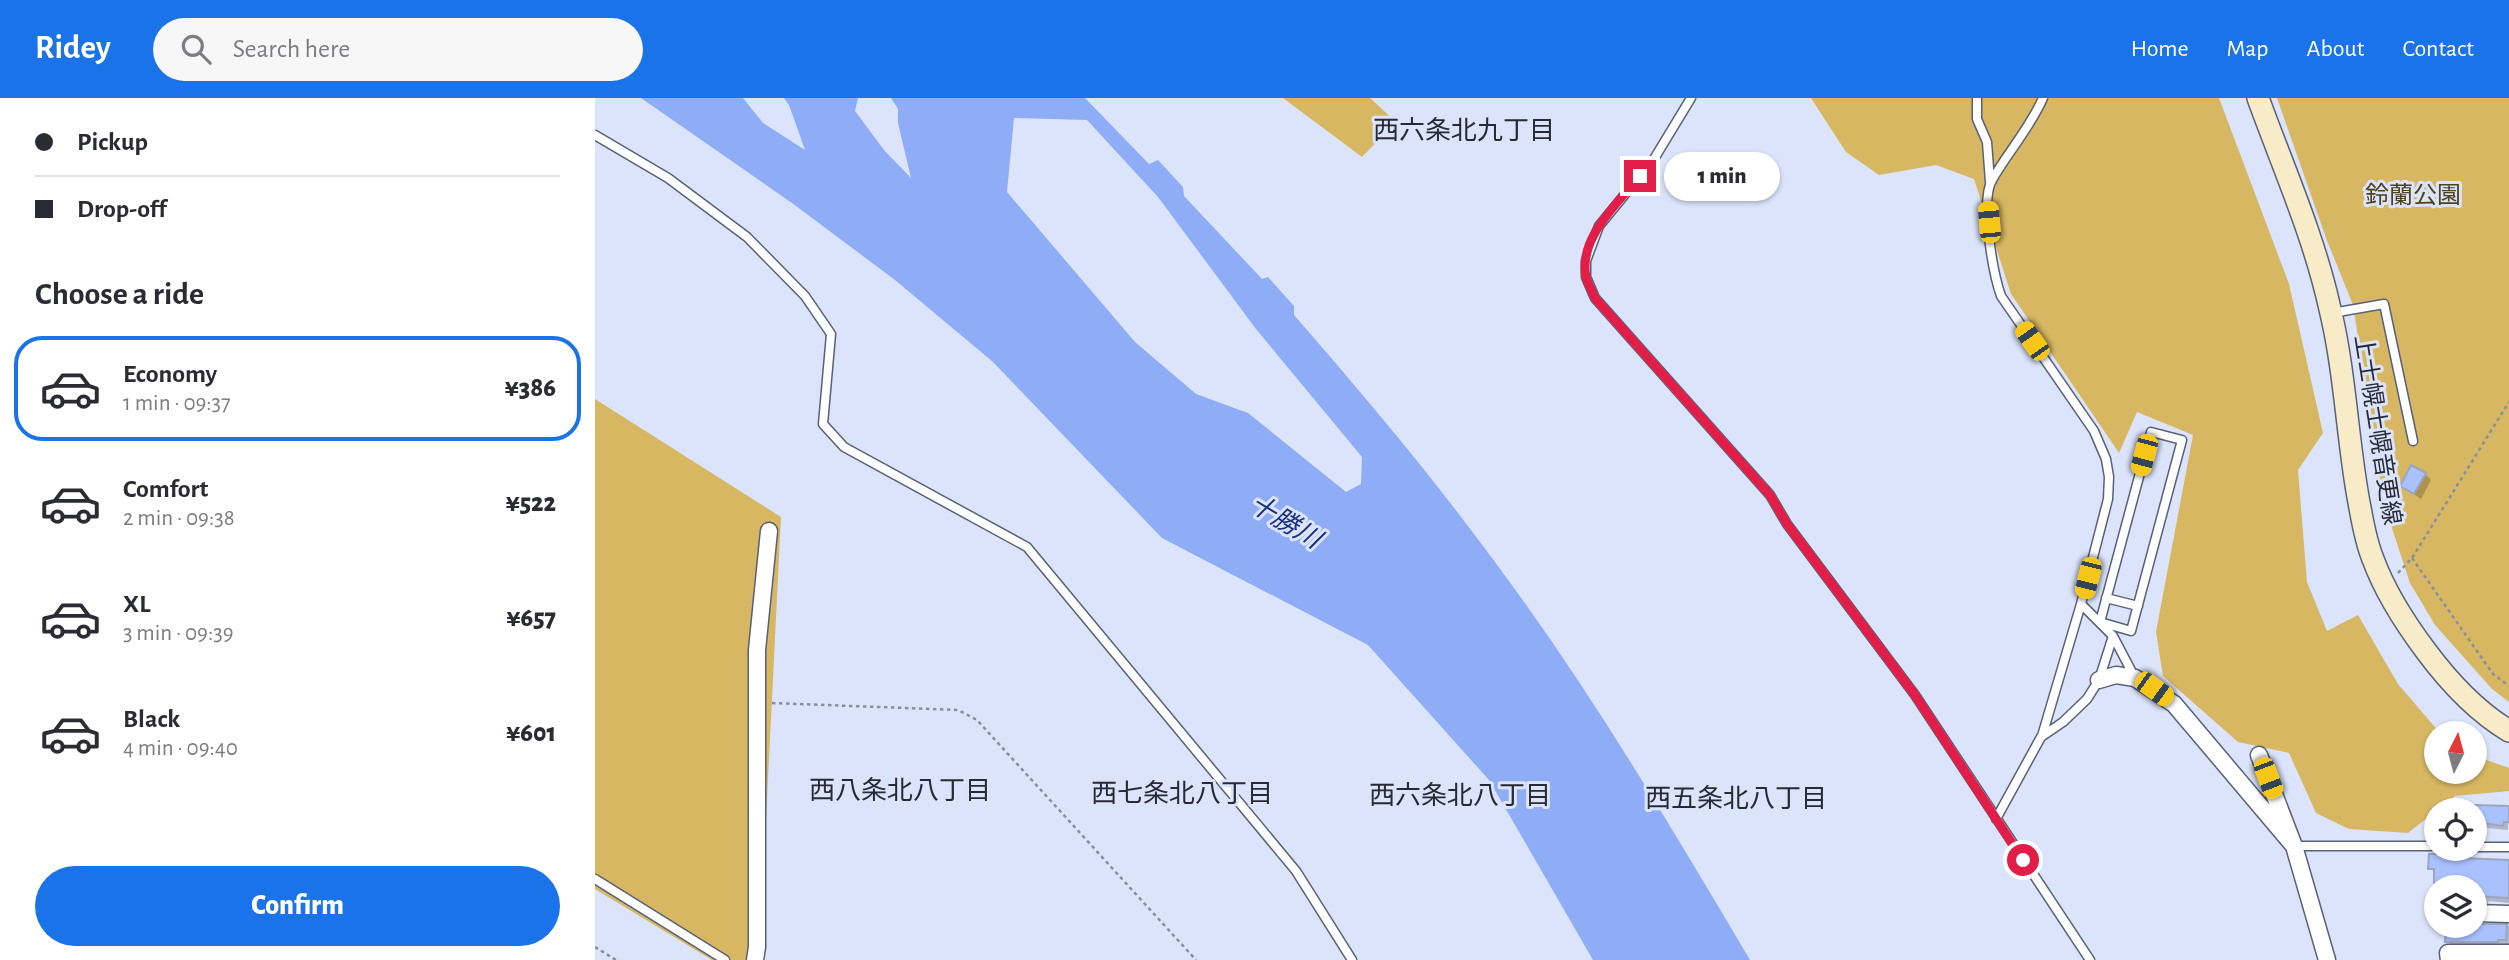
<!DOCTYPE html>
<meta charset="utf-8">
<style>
:root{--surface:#fff;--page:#f7f7f7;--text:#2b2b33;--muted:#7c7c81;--line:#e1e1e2;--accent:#1a73e8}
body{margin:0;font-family:"Alegreya Sans","Noto Sans JP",sans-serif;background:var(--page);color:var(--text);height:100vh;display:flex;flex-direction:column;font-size:26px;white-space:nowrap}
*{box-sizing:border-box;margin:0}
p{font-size:23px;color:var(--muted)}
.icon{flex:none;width:38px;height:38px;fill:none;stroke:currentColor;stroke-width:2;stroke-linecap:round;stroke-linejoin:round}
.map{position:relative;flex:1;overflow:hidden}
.sheet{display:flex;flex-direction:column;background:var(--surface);width:595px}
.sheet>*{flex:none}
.hud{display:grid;align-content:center;height:154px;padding:0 35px;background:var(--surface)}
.needle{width:46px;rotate:6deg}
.fabs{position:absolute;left:1829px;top:623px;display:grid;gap:14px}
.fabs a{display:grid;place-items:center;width:63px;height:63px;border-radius:50%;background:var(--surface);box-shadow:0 2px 5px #0004;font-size:35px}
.end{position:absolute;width:32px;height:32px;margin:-16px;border:9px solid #e11d48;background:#fff;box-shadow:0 0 0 4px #fff}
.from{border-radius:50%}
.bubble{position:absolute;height:49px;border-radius:24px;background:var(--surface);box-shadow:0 2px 5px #0004;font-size:23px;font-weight:800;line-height:49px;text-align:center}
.car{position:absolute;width:21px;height:42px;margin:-21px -10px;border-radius:9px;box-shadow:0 0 5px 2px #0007;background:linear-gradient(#f5c518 24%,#345 0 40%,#f5c518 0 76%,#345 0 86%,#f5c518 0)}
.hud b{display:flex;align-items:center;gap:24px;height:66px;font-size:26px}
.hud b+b{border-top:2px solid var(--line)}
.hud i{width:18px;height:18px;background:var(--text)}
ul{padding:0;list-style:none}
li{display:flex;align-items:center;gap:21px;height:105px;margin:0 14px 10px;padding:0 21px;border:4px solid transparent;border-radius:28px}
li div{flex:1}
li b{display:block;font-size:26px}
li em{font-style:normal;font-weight:800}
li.current{border-color:var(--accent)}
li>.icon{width:63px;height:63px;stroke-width:1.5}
h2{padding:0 35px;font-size:32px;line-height:84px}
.cta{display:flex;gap:14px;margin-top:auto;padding:14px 35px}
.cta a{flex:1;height:80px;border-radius:42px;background:var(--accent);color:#fff;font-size:28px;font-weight:800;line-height:80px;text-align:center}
header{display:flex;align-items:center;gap:42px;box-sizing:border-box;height:98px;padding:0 35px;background:var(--accent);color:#fff}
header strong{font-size:33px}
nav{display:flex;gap:38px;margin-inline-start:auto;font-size:24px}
.search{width:490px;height:63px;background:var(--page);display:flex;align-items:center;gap:18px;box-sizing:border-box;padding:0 24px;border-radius:38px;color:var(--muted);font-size:26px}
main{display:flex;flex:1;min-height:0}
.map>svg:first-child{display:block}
</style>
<header>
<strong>Ridey</strong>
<div class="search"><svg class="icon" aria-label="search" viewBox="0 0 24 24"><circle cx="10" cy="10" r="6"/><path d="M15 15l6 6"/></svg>Search here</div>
<nav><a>Home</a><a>Map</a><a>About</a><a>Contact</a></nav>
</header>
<main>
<section class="sheet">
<div class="hud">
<b><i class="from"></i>Pickup</b>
<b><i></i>Drop-off</b>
</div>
<h2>Choose a ride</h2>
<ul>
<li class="current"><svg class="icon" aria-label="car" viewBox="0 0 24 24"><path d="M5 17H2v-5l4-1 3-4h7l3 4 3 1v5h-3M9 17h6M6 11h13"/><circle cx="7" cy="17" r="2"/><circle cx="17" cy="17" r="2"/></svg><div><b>Economy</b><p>1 min · 09:37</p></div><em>¥386</em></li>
<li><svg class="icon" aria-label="car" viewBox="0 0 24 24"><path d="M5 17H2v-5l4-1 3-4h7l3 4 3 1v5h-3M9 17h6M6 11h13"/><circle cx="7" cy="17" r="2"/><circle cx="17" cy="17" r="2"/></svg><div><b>Comfort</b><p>2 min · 09:38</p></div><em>¥522</em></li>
<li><svg class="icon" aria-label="car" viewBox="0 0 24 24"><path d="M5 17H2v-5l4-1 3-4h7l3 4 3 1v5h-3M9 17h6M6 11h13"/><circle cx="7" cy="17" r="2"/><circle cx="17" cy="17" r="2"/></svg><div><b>XL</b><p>3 min · 09:39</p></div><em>¥657</em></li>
<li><svg class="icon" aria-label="car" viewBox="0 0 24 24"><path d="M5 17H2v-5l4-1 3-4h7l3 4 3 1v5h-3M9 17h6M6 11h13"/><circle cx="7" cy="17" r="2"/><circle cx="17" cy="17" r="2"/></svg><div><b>Black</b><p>4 min · 09:40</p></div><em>¥601</em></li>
</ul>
<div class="cta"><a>Confirm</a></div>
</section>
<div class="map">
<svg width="1914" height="862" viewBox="0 0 1914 862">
<rect width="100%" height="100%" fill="#dbe4fa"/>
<!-- green -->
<path fill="#d7b762" d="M 688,0 L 775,0 L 801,24 L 767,59 Z
M 1216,0 L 1624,0 L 1694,186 L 1728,335 L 1703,372 L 1712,484 L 1732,533 L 1763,517 L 1803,586 L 1845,635 L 1841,635 L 1841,674 L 1880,674 L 1880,658 L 1914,670 L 1914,693 L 1860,698 L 1813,735 L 1754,731 L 1721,715 L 1694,655 L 1643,644 L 1568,578 L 1561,534 L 1598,337 L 1542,314 L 1524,355 L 1416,196 L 1379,81 L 1341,67 L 1284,77 L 1251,54 Z
M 1682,0 L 1914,0 L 1914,604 L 1897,591 L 1840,527 L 1815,485 L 1788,403 L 1758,207 L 1731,140 Z
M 0,301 L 186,419 L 164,862 L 117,862 L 0,791 Z"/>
<!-- water -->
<path fill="#8facf6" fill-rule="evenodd" d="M 46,0 L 148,0 L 168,25 L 210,52 L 194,7 L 189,0 L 263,0 L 260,13 L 289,52 L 316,80 L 303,25 L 303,11 L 296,0 L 490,0 L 554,66 L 563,62 L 588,89 L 589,98 L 667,181 L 673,179 L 699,208 L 699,217 C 768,296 835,376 897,460 C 992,587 1074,725 1155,862 L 998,862 L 894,682 L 773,547 L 567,440 L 398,264 L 300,182 L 197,105 ZM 419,20 L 492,22 L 563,99 L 661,231 L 767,359 L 766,386 L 751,394 L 653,315 L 601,296 L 540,244 L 412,94 Z"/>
<!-- shadow -->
<path fill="#0003" d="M 1830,376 L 1836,382 L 1826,401 L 1807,388 Z
M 1872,708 L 1914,710 L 1913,732 L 1880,729 L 1880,712 L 1872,712 Z
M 1867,758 L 1871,762 L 1914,763 L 1914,805 L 1893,803 L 1893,807 L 1880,806 L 1880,789 L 1841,789 L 1840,798 L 1841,776 L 1835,770 Z
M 1880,826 L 1914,828 L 1914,850 L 1858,849 L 1852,843 L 1867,828 Z"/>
<!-- building -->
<path fill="#a9c1fe" stroke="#9ba6bf" stroke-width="2" d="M 1816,367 L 1831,375 L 1819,396 L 1805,388 Z
M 1880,707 L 1914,708 L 1914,724 L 1909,724 L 1908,728 L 1880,724 Z
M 1834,756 L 1868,756 L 1868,760 L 1914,762 L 1914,800 L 1880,798 L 1880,789 L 1839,789 L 1839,771 L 1833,771 Z
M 1880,826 L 1912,826 L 1911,842 L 1903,842 L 1903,844 L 1850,844 L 1851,828 L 1880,828 Z"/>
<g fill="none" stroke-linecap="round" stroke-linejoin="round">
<defs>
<path id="service" d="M 1096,0 L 1059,61 L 1004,128 L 991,163 L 991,179 L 1000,200 L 1175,397 L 1192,426 L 1320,597 L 1495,862
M 1382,0 L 1382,21 L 1392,44 L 1395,84
M 1448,0 C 1435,30 1413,54 1397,82 C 1385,103 1398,175 1406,198 L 1499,333 L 1511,361 L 1514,379 L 1513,401 L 1486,506
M 0,37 L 73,80 L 152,139 L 210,198 L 236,236 L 228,326 L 249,349 L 432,449 L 701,773 L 757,862
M 1737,215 L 1789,206 L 1818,343
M 1556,334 L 1587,342 L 1536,533 L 1505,524 Z
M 1511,500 L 1543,508
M 1447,638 L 1486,506 L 1518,538
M 1401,721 L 1446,639 L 1468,624 L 1492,601 L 1504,582 L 1518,538 L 1540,580
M 1699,748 L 1841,748
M 1880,749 L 1914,749
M 0,781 L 130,862"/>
<path id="minor" d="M 1504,582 L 1521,577 L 1540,580 L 1579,606 L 1699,748
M 1664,657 L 1699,748 L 1732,862
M 1880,815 L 1914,816
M 160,862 L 162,849 L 162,552 L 174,433
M 1854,862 L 1853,855 L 1914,855"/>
<path id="secondary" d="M 1663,0 C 1688,69 1719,138 1735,211 C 1750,273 1752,337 1763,399 C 1767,420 1770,442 1778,461 C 1790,494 1810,525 1831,553 C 1854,584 1881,613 1914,633"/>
</defs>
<!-- service casing -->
<use href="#service" stroke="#586178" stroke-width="11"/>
<!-- minor casing -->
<use href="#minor" stroke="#586178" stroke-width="19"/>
<!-- secondary casing -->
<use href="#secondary" stroke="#586178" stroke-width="24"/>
<!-- path -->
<path stroke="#888f9f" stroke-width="2.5" stroke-dasharray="3.5 3.5" stroke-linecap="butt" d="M 1817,460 L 1898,576 L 1914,588
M 1803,475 L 1817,460 L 1914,304
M 177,605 L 363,612 L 382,622 L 601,862
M 0,849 L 21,862"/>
<!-- service -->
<use href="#service" stroke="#fff" stroke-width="8"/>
<!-- minor -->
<use href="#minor" stroke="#fff" stroke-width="16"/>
<!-- secondary -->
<use href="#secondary" stroke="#f8ecc8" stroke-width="21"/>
</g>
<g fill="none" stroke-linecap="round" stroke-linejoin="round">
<!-- route -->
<path stroke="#e11d48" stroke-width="9" d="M 1045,78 C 1023,105 983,140 991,179 C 993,186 997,193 1000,200 L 1175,397 L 1192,426 L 1320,597 L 1428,762"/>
</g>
<g text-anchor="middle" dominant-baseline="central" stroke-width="6" stroke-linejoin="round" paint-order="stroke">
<!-- park labels -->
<g font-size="24" fill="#4f411c" stroke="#dbe4fa">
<text x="1818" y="98">鈴蘭公園</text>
</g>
<!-- street labels -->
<g font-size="24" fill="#262a34" stroke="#dbe4fa">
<text transform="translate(1782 332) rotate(81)">上士幌士幌音更線</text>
</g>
<!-- neighbourhood labels -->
<g font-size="26" fill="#262a34" stroke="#dbe4fa">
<text x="869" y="33">西六条北九丁目</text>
<text x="305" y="693">西八条北八丁目</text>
<text x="587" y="696">西七条北八丁目</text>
<text x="865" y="698">西六条北八丁目</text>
<text x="1141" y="701">西五条北八丁目</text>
</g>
<!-- water labels -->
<g font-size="26" font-style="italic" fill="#1a2e82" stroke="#dbe4fa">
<text transform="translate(690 424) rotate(31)">十勝川</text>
</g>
</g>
</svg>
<div class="fabs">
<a><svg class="needle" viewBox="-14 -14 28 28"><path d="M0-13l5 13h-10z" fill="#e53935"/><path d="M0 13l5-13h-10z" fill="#7c7c81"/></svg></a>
<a><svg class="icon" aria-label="locate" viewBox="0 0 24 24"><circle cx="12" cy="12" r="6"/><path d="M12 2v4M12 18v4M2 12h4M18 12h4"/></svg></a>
<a><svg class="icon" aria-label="layers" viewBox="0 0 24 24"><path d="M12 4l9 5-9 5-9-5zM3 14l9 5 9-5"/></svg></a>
</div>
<i class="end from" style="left:1428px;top:762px"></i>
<i class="end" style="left:1045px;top:78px"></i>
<div class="bubble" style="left:1069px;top:54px;width:116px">1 min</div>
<i class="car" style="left:1394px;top:124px;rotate:355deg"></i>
<i class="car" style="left:1437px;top:243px;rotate:325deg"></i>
<i class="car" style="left:1549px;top:357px;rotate:195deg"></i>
<i class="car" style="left:1493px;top:480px;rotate:194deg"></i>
<i class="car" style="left:1559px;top:591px;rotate:126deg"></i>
<i class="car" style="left:1673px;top:680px;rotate:159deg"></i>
</div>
</main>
